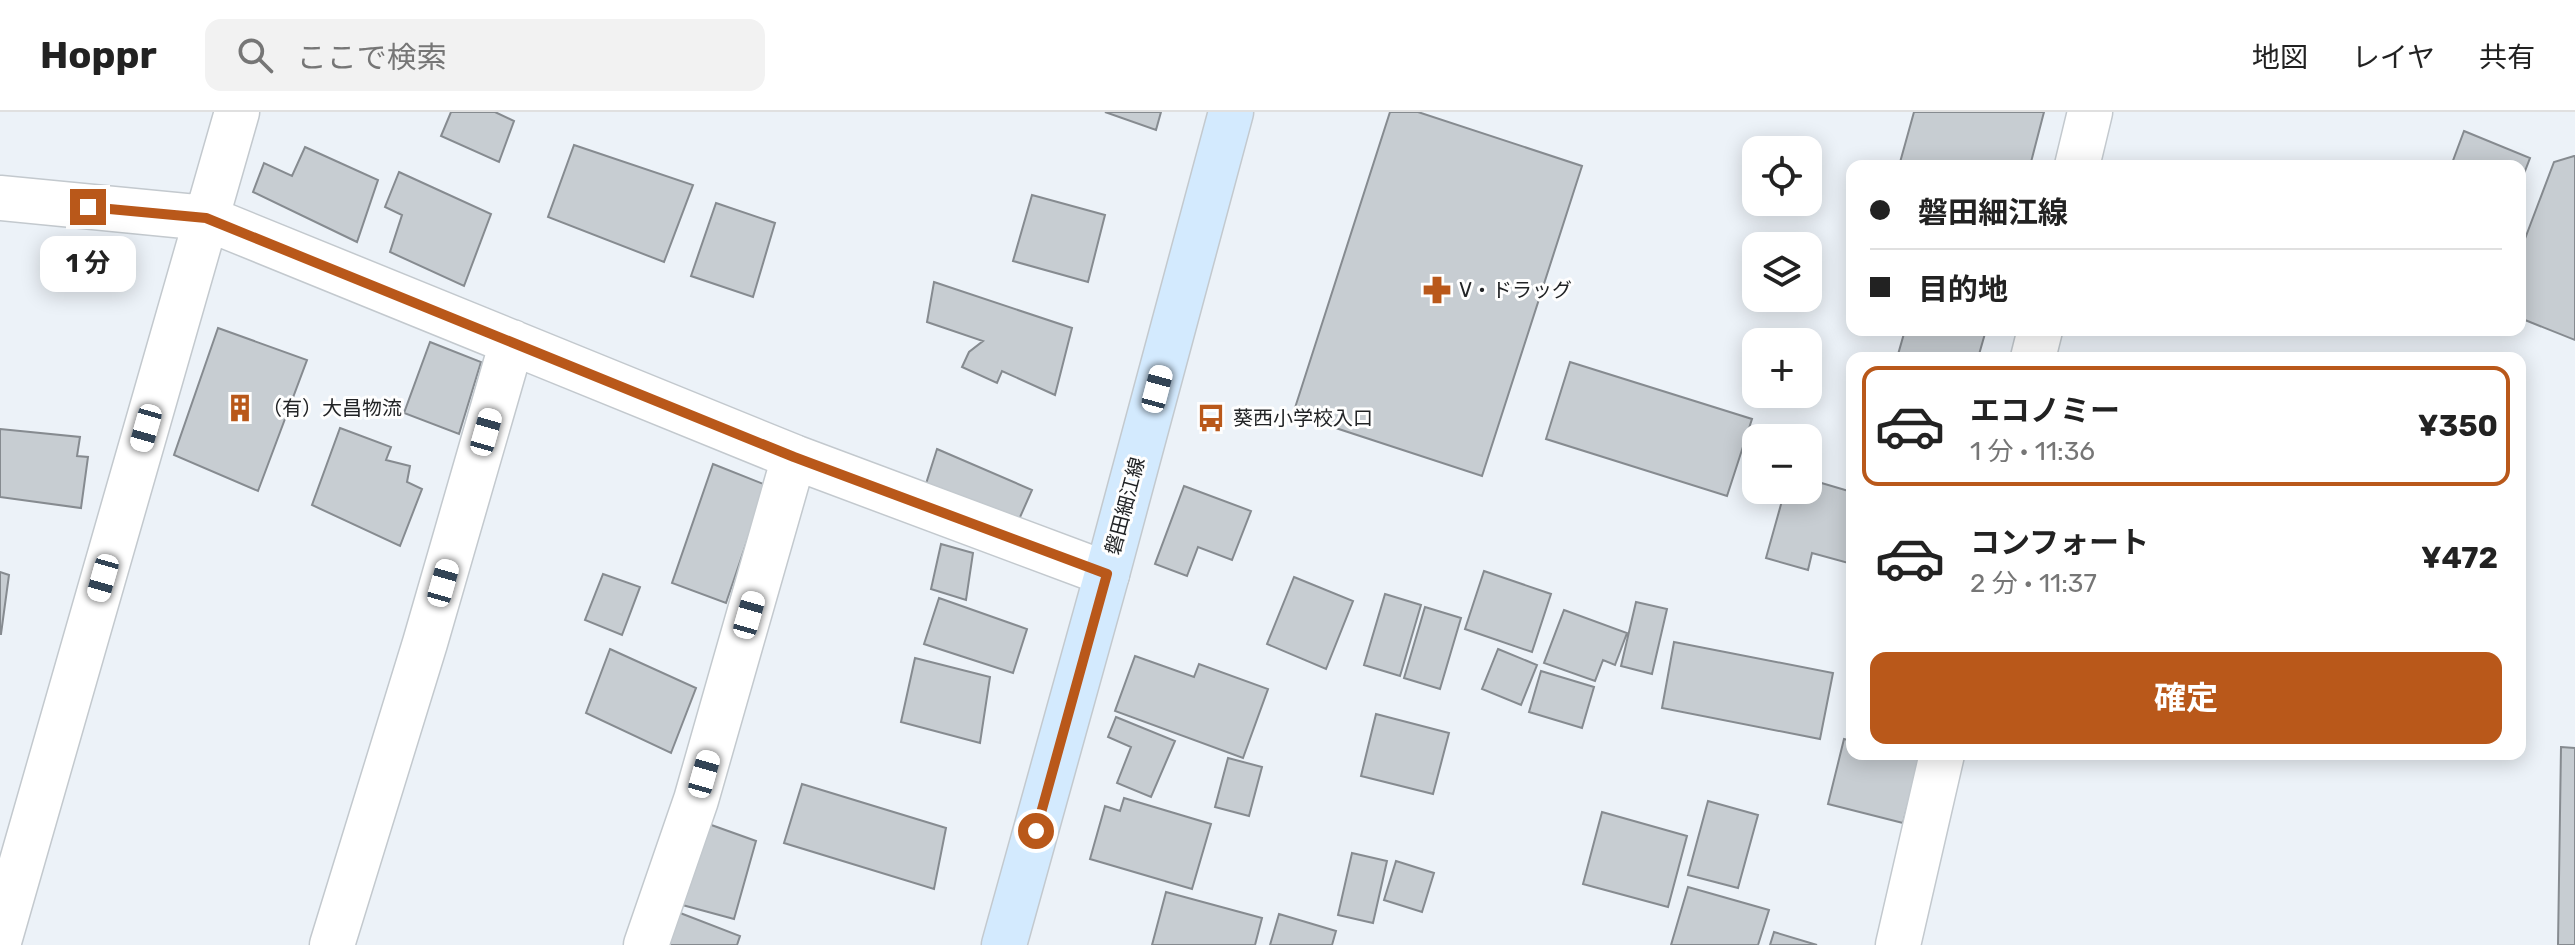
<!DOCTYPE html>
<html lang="ja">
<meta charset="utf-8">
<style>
:root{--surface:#fff;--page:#f2f2f2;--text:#222;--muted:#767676;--line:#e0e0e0;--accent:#b9581a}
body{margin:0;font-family:Rubik,"Noto Sans JP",sans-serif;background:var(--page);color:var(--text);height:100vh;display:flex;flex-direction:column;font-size:30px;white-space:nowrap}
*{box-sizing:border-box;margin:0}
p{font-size:26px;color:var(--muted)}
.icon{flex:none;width:44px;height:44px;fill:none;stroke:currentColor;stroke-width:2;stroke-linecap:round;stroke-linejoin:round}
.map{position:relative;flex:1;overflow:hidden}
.drawer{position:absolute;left:1846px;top:240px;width:680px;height:408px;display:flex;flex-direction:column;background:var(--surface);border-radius:16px;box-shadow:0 4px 20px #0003}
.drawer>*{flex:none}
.banner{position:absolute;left:1846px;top:48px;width:680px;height:176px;border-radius:16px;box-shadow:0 4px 20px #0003;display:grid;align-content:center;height:176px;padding:0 24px;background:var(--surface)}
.buttons{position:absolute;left:1742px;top:24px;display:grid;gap:16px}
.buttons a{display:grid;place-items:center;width:80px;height:80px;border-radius:16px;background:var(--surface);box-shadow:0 4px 20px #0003;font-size:40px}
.end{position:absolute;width:36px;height:36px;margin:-18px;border:10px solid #b9581a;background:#fff;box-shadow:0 0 0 4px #fff}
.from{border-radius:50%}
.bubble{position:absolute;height:56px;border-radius:16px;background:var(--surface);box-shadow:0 4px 20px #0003;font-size:26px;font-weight:700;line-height:56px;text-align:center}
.car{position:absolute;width:24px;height:48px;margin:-24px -12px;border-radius:10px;box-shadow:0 0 6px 2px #0007;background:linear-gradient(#fff 24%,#345 0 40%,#fff 0 76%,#345 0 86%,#fff 0)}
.banner b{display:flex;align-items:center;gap:28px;height:76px;font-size:30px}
.banner b+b{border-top:2px solid var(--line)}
.banner i{width:20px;height:20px;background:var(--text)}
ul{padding:14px 0 0;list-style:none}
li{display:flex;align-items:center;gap:24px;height:120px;margin:0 16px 12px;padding:0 8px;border:4px solid transparent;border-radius:16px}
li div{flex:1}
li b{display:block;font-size:30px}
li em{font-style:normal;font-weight:700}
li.current{border-color:var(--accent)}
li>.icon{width:72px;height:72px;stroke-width:1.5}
.cta{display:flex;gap:16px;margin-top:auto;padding:16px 24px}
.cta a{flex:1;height:92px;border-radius:16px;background:var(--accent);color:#fff;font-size:32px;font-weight:700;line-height:92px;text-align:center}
header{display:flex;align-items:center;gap:48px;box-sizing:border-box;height:112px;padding:0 40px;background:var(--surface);border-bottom:2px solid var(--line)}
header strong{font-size:38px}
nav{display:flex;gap:44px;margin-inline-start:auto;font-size:28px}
.search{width:560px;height:72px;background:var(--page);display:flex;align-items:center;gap:20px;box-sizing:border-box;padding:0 28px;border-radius:16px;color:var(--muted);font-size:30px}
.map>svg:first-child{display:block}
</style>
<header>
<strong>Hoppr</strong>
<div class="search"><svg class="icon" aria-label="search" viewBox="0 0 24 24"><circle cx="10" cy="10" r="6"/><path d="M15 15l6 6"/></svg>ここで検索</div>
<nav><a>地図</a><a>レイヤ</a><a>共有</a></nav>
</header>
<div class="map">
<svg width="2575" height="833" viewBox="0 0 2575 833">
<rect width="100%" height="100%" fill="#ecf2f8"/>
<!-- building -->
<path fill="#c7cdd2" stroke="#868b90" stroke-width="2" d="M 451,0 L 495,0 L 514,9 L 499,50 L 441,24 Z
M 1105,0 L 1161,0 L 1156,18 Z
M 1390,0 L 1418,0 L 1582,54 L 1482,364 L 1293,302 Z
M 1914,0 L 2044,0 L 2030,54 L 1899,54 Z
M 2464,19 L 2530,46 L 2520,72 L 2520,54 L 2451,54 Z
M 574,33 L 693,73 L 664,150 L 548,105 Z
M 305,35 L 378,68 L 357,130 L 253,80 L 264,51 L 292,64 Z
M 2574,44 L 2575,44 L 2575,228 L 2520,206 L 2520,140 L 2554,50 Z
M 399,60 L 491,102 L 464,174 L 390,140 L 402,103 L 385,95 Z
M 1032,83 L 1105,103 L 1088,170 L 1013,149 Z
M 716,91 L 775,111 L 753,185 L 691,164 Z
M 934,170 L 1072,216 L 1055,283 L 1002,259 L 997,271 L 962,255 L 969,240 L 983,229 L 927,210 Z
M 218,216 L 307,248 L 258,379 L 174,343 Z
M 1905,218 L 1986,218 L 1978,246 L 1897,246 Z
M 430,230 L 481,250 L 459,322 L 404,301 Z
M 1570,250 L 1752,307 L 1727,384 L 1546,327 Z
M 340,316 L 391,335 L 386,348 L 410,354 L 407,370 L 422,377 L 400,434 L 312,393 Z
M 0,317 L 80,325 L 77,344 L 88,345 L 81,396 L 0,385 Z
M 937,337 L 1032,378 L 1017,412 L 925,375 Z
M 713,352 L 766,373 L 726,491 L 672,471 Z
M 1808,367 L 1852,380 L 1852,452 L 1812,441 L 1808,458 L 1766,446 L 1785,378 L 1808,378 Z
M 1184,374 L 1251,399 L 1232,448 L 1198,435 L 1187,464 L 1155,452 Z
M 941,432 L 973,441 L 966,488 L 931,477 Z
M 1484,459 L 1551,482 L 1532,540 L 1465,517 Z
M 0,460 L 9,463 L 1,522 L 0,522 Z
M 603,462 L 640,475 L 622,523 L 585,508 Z
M 1294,465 L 1353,489 L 1326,557 L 1267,532 Z
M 1385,482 L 1421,493 L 1400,564 L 1364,553 Z
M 939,486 L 1027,517 L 1013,561 L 924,532 Z
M 1636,490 L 1667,497 L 1652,562 L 1621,554 Z
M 1425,495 L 1461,506 L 1440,577 L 1404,566 Z
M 1564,498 L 1627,521 L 1615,553 L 1603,548 L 1595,569 L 1544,551 Z
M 1674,530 L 1833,561 L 1820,627 L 1662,596 Z
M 610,537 L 696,576 L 671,641 L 586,601 Z
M 1498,537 L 1537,553 L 1521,593 L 1482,577 Z
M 1135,544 L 1194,565 L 1199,552 L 1268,577 L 1243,646 L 1115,599 Z
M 915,546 L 990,565 L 980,631 L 901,610 Z
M 1541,559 L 1594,575 L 1582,616 L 1529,600 Z
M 1376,602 L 1449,621 L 1433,682 L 1361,664 Z
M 1116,605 L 1175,629 L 1151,685 L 1117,671 L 1131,635 L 1108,625 Z
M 1844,627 L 1852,629 L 1852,642 L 1902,642 L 1920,647 L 1903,711 L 1828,692 Z
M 2561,635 L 2575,636 L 2575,833 L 2558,833 Z
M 1228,646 L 1262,655 L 1249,704 L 1215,695 Z
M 802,672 L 946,716 L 934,777 L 784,731 Z
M 1124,686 L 1211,712 L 1192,777 L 1090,747 L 1105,694 L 1120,699 Z
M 1708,689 L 1758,703 L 1738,776 L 1688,763 Z
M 1602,700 L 1687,724 L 1668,795 L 1583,772 Z
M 703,710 L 756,729 L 734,807 L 675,791 Z
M 1352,741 L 1387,749 L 1373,811 L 1338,803 Z
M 1396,749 L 1434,761 L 1422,800 L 1384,788 Z
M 1688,775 L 1769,798 L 1758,833 L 1671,833 Z
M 1166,780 L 1262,806 L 1255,833 L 1152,833 Z
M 675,799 L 740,824 L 737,833 L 663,833 Z
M 1279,802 L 1336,819 L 1332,833 L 1270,833 Z
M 1774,820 L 1817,833 L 1770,833 Z"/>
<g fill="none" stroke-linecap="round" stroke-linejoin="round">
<defs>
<path id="minor" d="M 2077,54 L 2090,0
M 0,86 L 206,106 L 794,345 L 1107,462
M 2033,246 L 2040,218
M 0,826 L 237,0
M 332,833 L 425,531 L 512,230
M 646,833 L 696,688 L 794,345
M 1898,833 L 1942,642"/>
<path id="secondary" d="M 1004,833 L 1107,462 L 1231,0"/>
</defs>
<!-- minor casing -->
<use href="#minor" stroke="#c3c9ce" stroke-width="47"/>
<!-- secondary casing -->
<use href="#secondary" stroke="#c3c9ce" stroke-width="47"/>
<!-- minor -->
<use href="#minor" stroke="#fff" stroke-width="44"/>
<!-- secondary -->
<use href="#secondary" stroke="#d3eafe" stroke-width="44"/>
</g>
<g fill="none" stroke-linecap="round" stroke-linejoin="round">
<!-- route -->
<path stroke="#b9581a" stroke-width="10" d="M 88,95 L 206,106 L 794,345 L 1107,462 L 1036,719"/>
</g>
<!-- icons -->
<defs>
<symbol id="pharmacy-bare" viewBox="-9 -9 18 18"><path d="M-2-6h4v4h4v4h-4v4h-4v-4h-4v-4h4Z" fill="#b9581a" stroke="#fefefe" stroke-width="2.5" paint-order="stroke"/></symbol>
<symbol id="building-bare" viewBox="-9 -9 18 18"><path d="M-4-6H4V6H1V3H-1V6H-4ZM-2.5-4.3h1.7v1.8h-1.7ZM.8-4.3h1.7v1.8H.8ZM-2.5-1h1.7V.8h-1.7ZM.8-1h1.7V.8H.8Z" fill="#b9581a" stroke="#fefefe" stroke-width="2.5" paint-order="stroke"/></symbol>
<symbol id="bus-bare" viewBox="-9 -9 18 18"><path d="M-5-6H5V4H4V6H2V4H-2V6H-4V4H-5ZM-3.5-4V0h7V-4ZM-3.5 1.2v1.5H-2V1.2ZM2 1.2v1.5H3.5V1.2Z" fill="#b9581a" stroke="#fefefe" stroke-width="2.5" paint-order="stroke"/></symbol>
</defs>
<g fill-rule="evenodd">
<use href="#pharmacy-bare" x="1417" y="158" width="40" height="40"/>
<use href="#building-bare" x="220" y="276" width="40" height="40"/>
<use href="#bus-bare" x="1191" y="286" width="40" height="40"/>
</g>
<g text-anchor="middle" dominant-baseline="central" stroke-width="6" stroke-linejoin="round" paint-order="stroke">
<!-- poi labels -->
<g font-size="20" fill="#222426" stroke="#fefefe" text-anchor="start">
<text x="1459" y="178">V・ドラッグ</text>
<text x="262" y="296">（有）大昌物流</text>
<text x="1233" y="306">葵西小学校入口</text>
</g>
<!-- street labels -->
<g font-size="20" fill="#222426" stroke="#fefefe">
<text transform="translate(1125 394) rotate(-75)">磐田細江線</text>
</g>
</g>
</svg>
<div class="buttons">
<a><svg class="icon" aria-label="locate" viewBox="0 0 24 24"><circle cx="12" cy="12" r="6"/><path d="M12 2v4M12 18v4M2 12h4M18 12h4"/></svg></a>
<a><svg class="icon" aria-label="layers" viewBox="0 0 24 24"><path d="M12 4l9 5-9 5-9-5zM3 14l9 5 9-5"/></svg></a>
<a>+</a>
<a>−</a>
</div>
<i class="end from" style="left:1036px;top:719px"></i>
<i class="end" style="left:88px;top:95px"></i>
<div class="bubble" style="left:40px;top:124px;width:96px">1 分</div>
<i class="car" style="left:1157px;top:277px;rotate:15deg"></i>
<i class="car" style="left:146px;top:316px;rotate:196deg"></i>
<i class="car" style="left:486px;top:320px;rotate:16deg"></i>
<i class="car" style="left:103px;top:466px;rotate:196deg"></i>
<i class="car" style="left:443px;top:471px;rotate:16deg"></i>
<i class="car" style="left:749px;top:503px;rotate:16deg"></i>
<i class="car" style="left:704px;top:662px;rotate:16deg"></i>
<div class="banner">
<b><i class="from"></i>磐田細江線</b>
<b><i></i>目的地</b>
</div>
<section class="drawer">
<ul>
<li class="current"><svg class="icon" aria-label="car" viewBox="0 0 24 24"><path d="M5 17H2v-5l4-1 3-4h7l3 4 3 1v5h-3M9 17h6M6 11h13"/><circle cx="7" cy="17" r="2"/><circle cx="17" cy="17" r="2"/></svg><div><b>エコノミー</b><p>1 分 · 11:36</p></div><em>¥350</em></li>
<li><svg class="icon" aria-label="car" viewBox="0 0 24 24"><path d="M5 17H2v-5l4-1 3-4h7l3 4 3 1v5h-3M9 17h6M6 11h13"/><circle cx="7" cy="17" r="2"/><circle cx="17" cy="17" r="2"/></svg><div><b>コンフォート</b><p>2 分 · 11:37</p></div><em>¥472</em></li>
</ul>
<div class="cta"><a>確定</a></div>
</section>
</div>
